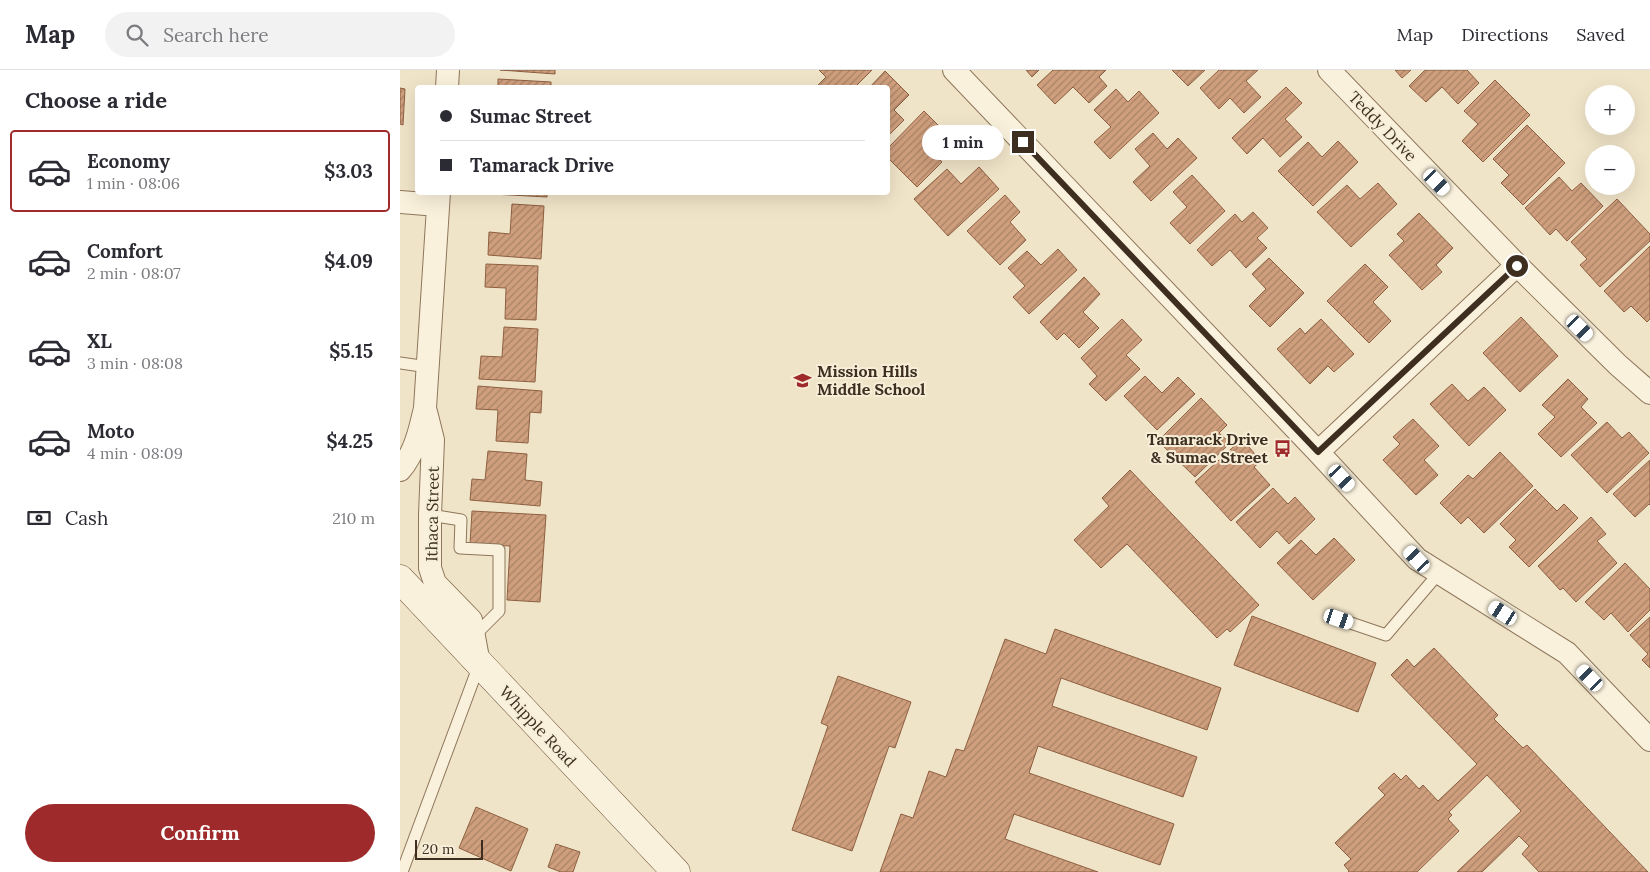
<!DOCTYPE html>
<meta charset="utf-8">
<style>
:root{--surface:#fff;--page:#f2f2f3;--text:#2b2b33;--muted:#7c7c81;--line:#e1e1e2;--accent:#9e2a2b}
body{margin:0;font-family:Lora,serif;background:var(--page);color:var(--text);height:100vh;display:flex;flex-direction:column;font-size:19px;white-space:nowrap}
*{box-sizing:border-box;margin:0}
p{font-size:16px;color:var(--muted)}
.icon{flex:none;width:28px;height:28px;fill:none;stroke:currentColor;stroke-width:2;stroke-linecap:round;stroke-linejoin:round}
.map{position:relative;flex:1;overflow:hidden}
.details{display:flex;flex-direction:column;background:var(--surface);width:400px}
.details>*{flex:none}
.top-card{position:absolute;left:15px;top:15px;width:475px;height:110px;border-radius:5px;box-shadow:0 5px 20px #0002;display:grid;align-content:center;height:110px;padding:0 25px;background:var(--surface)}
.buttons{position:absolute;left:1185px;top:15px;display:grid;gap:10px}
.buttons a{display:grid;place-items:center;width:50px;height:50px;border-radius:50%;background:var(--surface);box-shadow:0 5px 20px #0002;font-size:25px}
.scale{position:absolute;left:15px;bottom:12px;width:68px;box-sizing:border-box;padding-left:5px;border:2px solid #3d2e20;border-top:0;font-size:14px;line-height:18px;white-space:nowrap;color:#3d2e20;-webkit-text-stroke:4px #f7eed8;paint-order:stroke}
.end{position:absolute;width:22px;height:22px;margin:-11px;border:6px solid #3d2e20;background:#fff;box-shadow:0 0 0 2px #fff}
.from{border-radius:50%}
.bubble{position:absolute;height:35px;border-radius:18px;background:var(--surface);box-shadow:0 5px 20px #0002;font-size:16px;font-weight:800;line-height:35px;text-align:center}
.car{position:absolute;width:15px;height:30px;margin:-15px -8px;border-radius:6px;box-shadow:0 0 4px 1px #0007;background:linear-gradient(#fff 24%,#345 0 40%,#fff 0 76%,#345 0 86%,#fff 0)}
.top-card b{display:flex;align-items:center;gap:18px;height:48px;font-size:19px}
.top-card b+b{border-top:1px solid var(--line)}
.top-card i{width:12px;height:12px;background:var(--text)}
ul{padding:0;list-style:none}
li{display:flex;align-items:center;gap:15px;height:82px;margin:0 10px 8px;padding:0 15px;border:2px solid transparent;border-radius:5px}
li div{flex:1}
li b{display:block;font-size:19px}
li em{font-style:normal;font-weight:800}
li.current{border-color:var(--accent)}
li>.icon{width:45px;height:45px;stroke-width:1.5}
h2{padding:0 25px;font-size:22px;line-height:60px}
.pay{display:flex;align-items:center;gap:12px;height:55px;padding:0 25px;font-size:19px}
.pay p{margin-inline-start:auto}
.action{display:flex;gap:10px;margin-top:auto;padding:10px 25px}
.action a{flex:1;height:58px;border-radius:30px;background:var(--accent);color:#fff;font-size:20px;font-weight:800;line-height:58px;text-align:center}
header{display:flex;align-items:center;gap:30px;box-sizing:border-box;height:70px;padding:0 25px;background:var(--surface);border-bottom:1px solid var(--line)}
header strong{font-size:24px}
nav{display:flex;gap:28px;margin-inline-start:auto;font-size:18px}
.search{width:350px;height:45px;background:var(--page);display:flex;align-items:center;gap:12px;box-sizing:border-box;padding:0 18px;border-radius:28px;color:var(--muted);font-size:19px}
main{display:flex;flex:1;min-height:0}
.map>svg:first-child{display:block}
</style>
<header>
<strong>Map</strong>
<div class="search"><svg class="icon" aria-label="search" viewBox="0 0 24 24"><circle cx="10" cy="10" r="6"/><path d="M15 15l6 6"/></svg>Search here</div>
<nav><a>Map</a><a>Directions</a><a>Saved</a></nav>
</header>
<main>
<section class="details">
<h2>Choose a ride</h2>
<ul>
<li class="current"><svg class="icon" aria-label="car" viewBox="0 0 24 24"><path d="M5 17H2v-5l4-1 3-4h7l3 4 3 1v5h-3M9 17h6M6 11h13"/><circle cx="7" cy="17" r="2"/><circle cx="17" cy="17" r="2"/></svg><div><b>Economy</b><p>1 min · 08:06</p></div><em>$3.03</em></li>
<li><svg class="icon" aria-label="car" viewBox="0 0 24 24"><path d="M5 17H2v-5l4-1 3-4h7l3 4 3 1v5h-3M9 17h6M6 11h13"/><circle cx="7" cy="17" r="2"/><circle cx="17" cy="17" r="2"/></svg><div><b>Comfort</b><p>2 min · 08:07</p></div><em>$4.09</em></li>
<li><svg class="icon" aria-label="car" viewBox="0 0 24 24"><path d="M5 17H2v-5l4-1 3-4h7l3 4 3 1v5h-3M9 17h6M6 11h13"/><circle cx="7" cy="17" r="2"/><circle cx="17" cy="17" r="2"/></svg><div><b>XL</b><p>3 min · 08:08</p></div><em>$5.15</em></li>
<li><svg class="icon" aria-label="car" viewBox="0 0 24 24"><path d="M5 17H2v-5l4-1 3-4h7l3 4 3 1v5h-3M9 17h6M6 11h13"/><circle cx="7" cy="17" r="2"/><circle cx="17" cy="17" r="2"/></svg><div><b>Moto</b><p>4 min · 08:09</p></div><em>$4.25</em></li>
</ul>
<div class="pay"><svg class="icon" aria-label="cash" viewBox="0 0 24 24"><path d="M3 7h18v10H3z"/><circle cx="12" cy="12" r="2"/></svg>Cash<p>210 m</p></div>
<div class="action"><a>Confirm</a></div>
</section>
<div class="map">
<svg width="1250" height="802" viewBox="0 0 1250 802">
<defs>
<pattern id="building-hatch" width="6" height="6" patternUnits="userSpaceOnUse" patternTransform="scale(1.25)"><rect width="6" height="6" fill="#cf9f7d"/><path d="M-1 1l2-2M0 6l6-6M5 7l2-2" fill="none" stroke="#a98266"/></pattern>
</defs>
<rect width="100%" height="100%" fill="#f0e4c8"/>
<!-- building -->
<path fill="url(#building-hatch)" stroke="#8d5f41" d="M 100,0 L 155,0 L 155,4 Z
M 419,0 L 472,0 L 454,18 L 415,18 L 426,7 Z
M 626,0 L 639,0 L 632,7 Z
M 653,0 L 706,0 L 699,7 L 707,16 L 689,33 L 673,17 L 655,34 L 637,15 Z
M 772,0 L 805,0 L 788,16 Z
M 819,0 L 858,0 L 846,11 L 861,27 L 844,43 L 830,28 L 819,39 L 800,18 Z
M 995,0 L 1011,0 L 1002,8 Z
M 1025,0 L 1067,0 L 1079,13 L 1058,34 L 1042,17 L 1026,32 L 1009,16 Z
M 485,1 L 509,25 L 494,40 L 504,50 L 488,66 L 488,18 L 469,18 Z
M 98,9 L 151,12 L 151,18 L 98,18 Z
M 1095,10 L 1130,45 L 1083,92 L 1062,71 L 1078,54 L 1064,41 Z
M 886,17 L 902,33 L 885,49 L 902,67 L 880,87 L 863,68 L 847,84 L 832,68 Z
M 0,18 L 5,19 L 3,55 L 0,54 Z
M 716,19 L 728,32 L 739,21 L 759,43 L 710,89 L 694,72 L 711,57 L 694,40 Z
M 524,41 L 545,62 L 529,78 L 542,92 L 517,117 L 488,88 L 488,78 Z
M 1127,55 L 1165,93 L 1123,135 L 1101,113 L 1109,105 L 1093,89 Z
M 753,63 L 767,79 L 778,68 L 797,88 L 751,131 L 733,112 L 750,96 L 735,79 Z
M 938,71 L 958,92 L 913,136 L 878,101 L 908,72 L 922,87 Z
M 579,97 L 599,119 L 548,166 L 514,129 L 547,99 L 561,114 Z
M 792,105 L 825,141 L 790,174 L 770,153 L 787,137 L 773,122 Z
M 1159,107 L 1172,121 L 1181,113 L 1203,136 L 1167,171 L 1156,159 L 1150,165 L 1125,138 Z
M 978,113 L 997,134 L 951,177 L 917,142 L 947,115 L 960,129 Z
M 92,122 L 147,122 L 147,127 L 92,124 Z
M 605,125 L 620,142 L 610,152 L 626,170 L 600,195 L 567,161 Z
M 1217,129 L 1250,164 L 1250,171 L 1200,217 L 1180,195 L 1187,189 L 1171,172 Z
M 112,134 L 144,136 L 141,189 L 88,185 L 89,162 L 110,164 Z
M 853,142 L 868,158 L 857,168 L 867,178 L 846,198 L 830,180 L 812,196 L 797,180 L 835,144 L 842,152 Z
M 1019,143 L 1053,178 L 1036,195 L 1042,202 L 1022,220 L 989,185 L 1004,171 L 997,164 Z
M 1250,176 L 1250,249 L 1247,252 L 1231,236 L 1224,242 L 1204,221 Z
M 658,179 L 677,200 L 629,244 L 613,227 L 625,216 L 608,198 L 627,181 L 641,195 Z
M 869,188 L 904,223 L 870,257 L 849,236 L 866,219 L 852,204 Z
M 86,194 L 138,196 L 136,250 L 105,249 L 106,218 L 85,217 Z
M 965,194 L 988,217 L 973,232 L 991,251 L 969,273 L 927,231 Z
M 684,207 L 700,224 L 683,242 L 699,258 L 679,278 L 664,263 L 657,270 L 640,252 Z
M 1121,247 L 1158,286 L 1120,322 L 1083,283 Z
M 722,249 L 742,270 L 726,285 L 740,299 L 706,331 L 689,314 L 697,306 L 681,288 Z
M 921,249 L 954,284 L 934,302 L 928,296 L 910,314 L 877,279 L 900,258 L 905,264 Z
M 104,257 L 138,259 L 135,312 L 79,309 L 81,286 L 102,287 Z
M 745,306 L 762,323 L 778,307 L 795,324 L 757,360 L 724,326 Z
M 1168,309 L 1188,329 L 1181,337 L 1197,353 L 1161,387 L 1138,364 L 1155,347 L 1142,335 Z
M 1052,314 L 1068,331 L 1084,317 L 1106,340 L 1069,376 L 1030,334 Z
M 78,316 L 142,321 L 141,343 L 130,342 L 128,373 L 96,371 L 98,340 L 76,339 Z
M 801,328 L 827,355 L 819,363 L 830,373 L 795,407 L 758,371 Z
M 1013,349 L 1039,376 L 1024,390 L 1038,405 L 1016,425 L 983,390 L 1000,374 L 993,367 Z
M 1207,352 L 1222,368 L 1229,362 L 1249,383 L 1207,423 L 1171,385 Z
M 842,369 L 861,391 L 854,397 L 870,415 L 831,451 L 795,412 Z
M 88,381 L 127,384 L 125,410 L 142,412 L 140,436 L 70,430 L 72,409 L 85,410 Z
M 1100,382 L 1133,416 L 1084,463 L 1068,447 L 1061,454 L 1040,433 L 1068,405 L 1073,409 Z
M 1250,390 L 1250,435 L 1249,434 L 1235,447 L 1213,424 Z
M 730,400 L 859,535 L 830,562 L 827,559 L 817,568 L 727,474 L 701,498 L 674,470 L 709,436 L 702,428 Z
M 873,418 L 888,434 L 895,427 L 915,449 L 889,474 L 877,461 L 860,478 L 836,452 Z
M 1135,419 L 1157,441 L 1164,434 L 1178,448 L 1129,497 L 1109,477 L 1116,470 L 1100,454 Z
M 72,441 L 146,445 L 140,532 L 107,530 L 110,476 L 70,474 Z
M 1191,447 L 1206,464 L 1197,471 L 1217,493 L 1176,532 L 1163,518 L 1160,520 L 1138,496 Z
M 934,468 L 955,490 L 913,530 L 877,493 L 901,470 L 916,485 Z
M 1225,493 L 1250,519 L 1250,540 L 1228,562 L 1211,543 L 1204,550 L 1185,532 Z
M 852,546 L 976,593 L 958,642 L 834,595 Z
M 1250,547 L 1250,598 L 1242,590 L 1248,584 L 1230,565 Z
M 655,559 L 821,618 L 807,660 L 661,608 L 652,636 L 797,687 L 783,727 L 638,676 L 629,703 L 774,754 L 760,795 L 614,744 L 605,769 L 698,802 L 480,802 L 501,744 L 513,748 L 529,701 L 546,707 L 556,679 L 564,681 L 605,569 L 646,584 Z
M 1034,578 L 1098,645 L 1094,649 L 1123,678 L 1127,675 L 1248,802 L 1139,802 L 1122,784 L 1129,776 L 1119,766 L 1082,802 L 1057,802 L 1121,741 L 1087,705 L 1049,742 L 1052,745 L 1048,749 L 1059,761 L 1017,802 L 948,802 L 949,801 L 944,795 L 951,789 L 935,773 L 985,725 L 978,718 L 994,703 L 1001,710 L 1006,705 L 1019,719 L 1023,715 L 1038,731 L 1077,694 L 991,605 L 1007,589 L 1014,597 Z
M 438,606 L 511,632 L 495,678 L 489,676 L 452,781 L 392,760 L 428,656 L 421,653 Z
M 76,737 L 128,759 L 111,801 L 59,778 Z
M 156,774 L 180,782 L 173,802 L 161,802 L 148,797 Z"/>
<g fill="none" stroke-linecap="round" stroke-linejoin="round">
<defs>
<path id="lane" d="M 0,293 L 28,297
M 30,445 L 61,450 L 60,478 L 99,480 L 99,541 L 74,566
M 939,549 L 986,565 L 1039,503
M 2,802 L 79,595"/>
<path id="street" d="M 554,0 L 918,382 L 1017,489 L 1167,583 L 1250,670
M 929,0 L 1117,195 L 1218,295 L 1250,323
M 47,18 L 48,0
M 0,132 L 38,135
M 26,342 L 33,370 L 30,445 L 30,498 L 35,513 L 71,550 L 79,594
M 918,382 L 1117,195
M 0,400 C 15,383 20,360 25,338 L 39,122"/>
<path id="secondary" d="M 0,509 L 276,802"/>
</defs>
<!-- lane casing -->
<use href="#lane" stroke="#8d765c" stroke-width="13"/>
<!-- street casing -->
<use href="#street" stroke="#8d765c" stroke-width="24"/>
<!-- secondary casing -->
<use href="#secondary" stroke="#6f573f" stroke-width="29"/>
<!-- lane -->
<use href="#lane" stroke="#faf1dc" stroke-width="11"/>
<!-- street -->
<use href="#street" stroke="#faf1dc" stroke-width="22"/>
<!-- secondary -->
<use href="#secondary" stroke="#faf1dc" stroke-width="28"/>
</g>
<g fill="none" stroke-linecap="round" stroke-linejoin="round">
<!-- route -->
<path stroke="#3d2e20" stroke-width="6" d="M 623,72 L 918,382 L 1117,196"/>
</g>
<!-- icons -->
<defs>
<symbol id="school-bare" viewBox="-9 -9 18 18"><path d="M0-5L7-2L0 1L-7-2ZM-4 1L0 2.5L4 1V4Q0 6-4 4Z" fill="#9e2a2b" stroke="#f7eed8" stroke-width="2.5" paint-order="stroke"/></symbol>
<symbol id="bus-bare" viewBox="-9 -9 18 18"><path d="M-5-6H5V4H4V6H2V4H-2V6H-4V4H-5ZM-3.5-4V0h7V-4ZM-3.5 1.2v1.5H-2V1.2ZM2 1.2v1.5H3.5V1.2Z" fill="#9e2a2b" stroke="#f7eed8" stroke-width="2.5" paint-order="stroke"/></symbol>
</defs>
<g fill-rule="evenodd">
<use href="#school-bare" x="390" y="298" width="25" height="25"/>
<use href="#bus-bare" x="870" y="366" width="25" height="25"/>
</g>
<g text-anchor="middle" dominant-baseline="central" stroke-width="4" stroke-linejoin="round" paint-order="stroke">
<!-- street labels -->
<g font-size="16" fill="#3d2e20" stroke="#f7eed8">
<text transform="translate(983 56) rotate(46)">Teddy Drive</text>
<text transform="translate(32 444) rotate(-89)">Ithaca Street</text>
<text transform="translate(138 656) rotate(47)">Whipple Road</text>
</g>
<!-- poi labels -->
<g font-size="16" font-weight="bold" fill="#3d2e20" stroke="#f7eed8" text-anchor="start">
<text x="417" y="301">Mission Hills<tspan x="417" dy="18">Middle School</tspan></text>
<text x="868" y="369" text-anchor="end">Tamarack Drive<tspan x="868" dy="18">&amp; Sumac Street</tspan></text>
</g>
</g>
</svg>
<div class="buttons">
<a>+</a>
<a>−</a>
</div>
<div class="scale">20 m</div>
<i class="end from" style="left:1117px;top:196px"></i>
<i class="end" style="left:623px;top:72px"></i>
<div class="bubble" style="left:522px;top:55px;width:82px">1 min</div>
<i class="car" style="left:1037px;top:112px;rotate:136deg"></i>
<i class="car" style="left:1180px;top:258px;rotate:135deg"></i>
<i class="car" style="left:942px;top:408px;rotate:137deg"></i>
<i class="car" style="left:1017px;top:489px;rotate:317deg"></i>
<i class="car" style="left:1103px;top:543px;rotate:303deg"></i>
<i class="car" style="left:939px;top:549px;rotate:109deg"></i>
<i class="car" style="left:1190px;top:608px;rotate:316deg"></i>
<div class="top-card">
<b><i class="from"></i>Sumac Street</b>
<b><i></i>Tamarack Drive</b>
</div>
</div>
</main>
